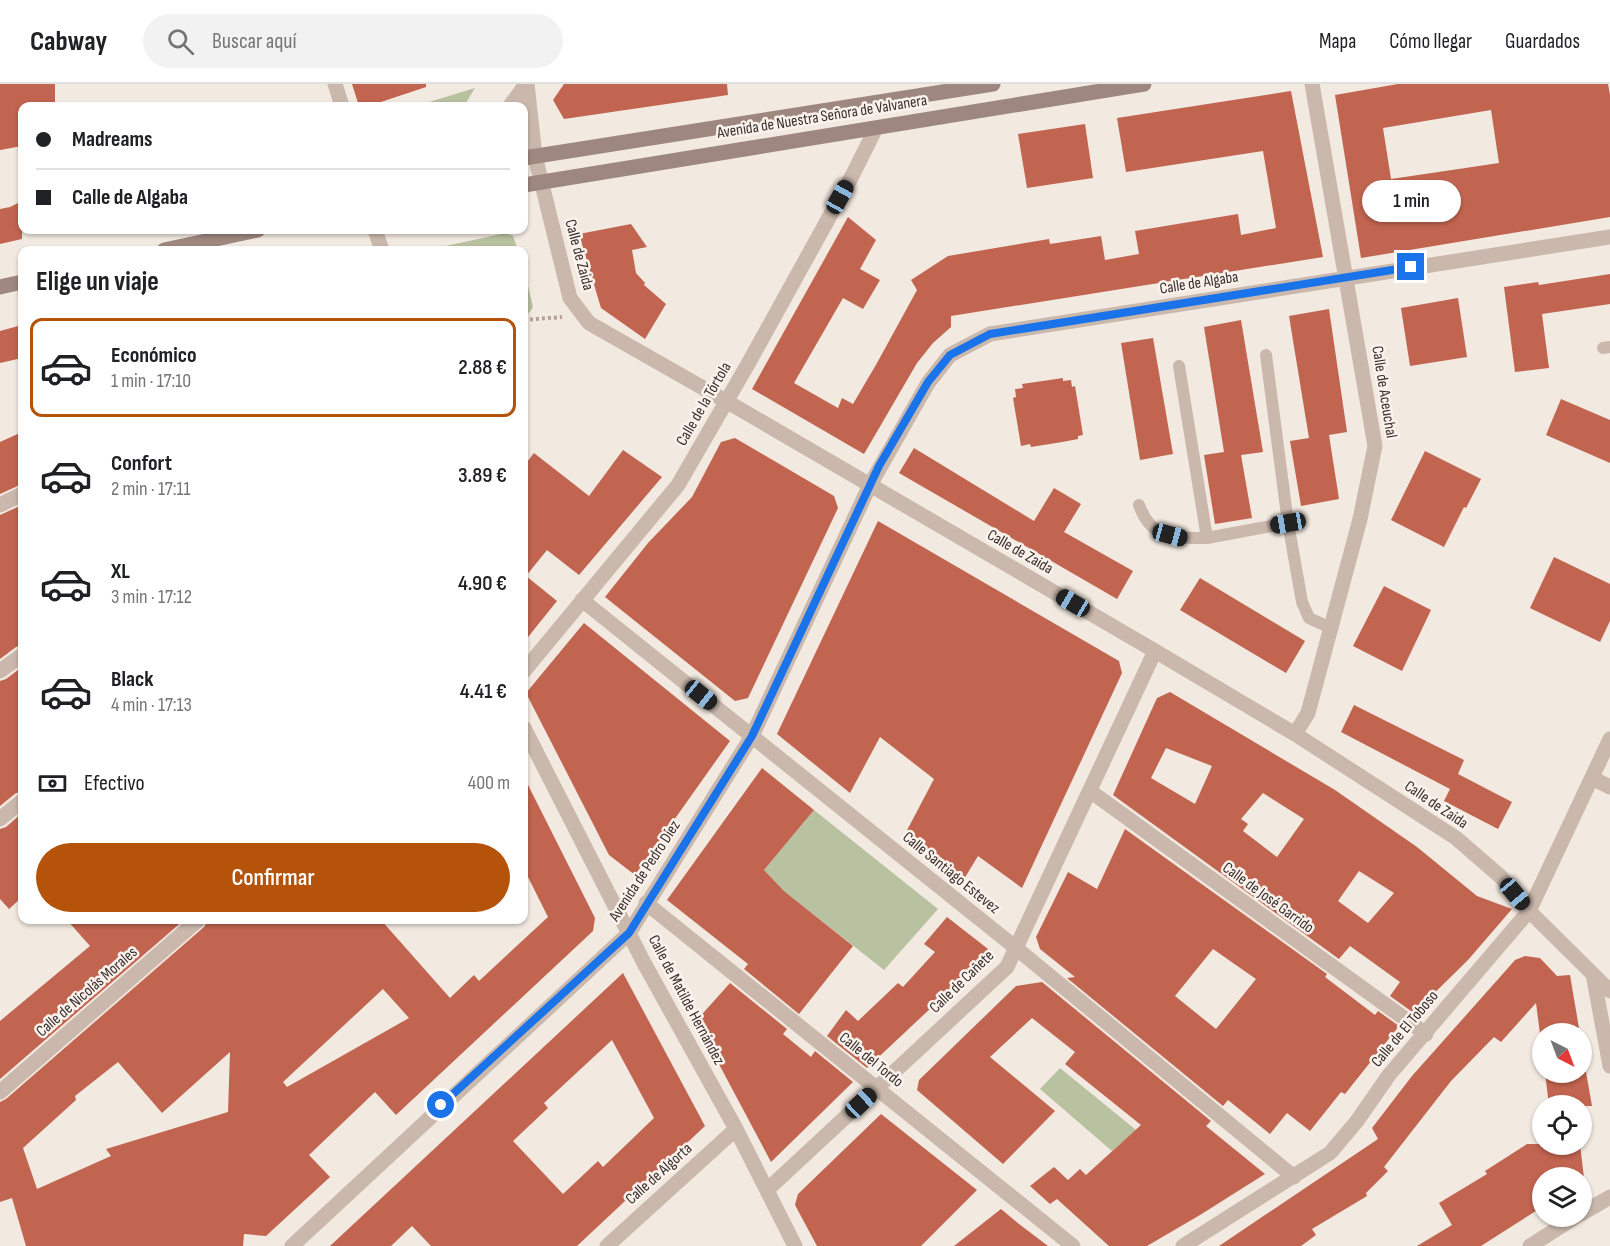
<!DOCTYPE html>
<html lang="es">
<meta charset="utf-8">
<style>
:root{--surface:#fff;--page:#f2f2f2;--text:#202124;--muted:#757577;--line:#e0e0e0;--accent:#b45309}
body{margin:0;font-family:"Sofia Sans Condensed",sans-serif;background:var(--page);color:var(--text);height:100vh;display:flex;flex-direction:column;font-size:22px;white-space:nowrap}
*{box-sizing:border-box;margin:0}
p{font-size:20px;color:var(--muted)}
.icon{flex:none;width:33px;height:33px;fill:none;stroke:currentColor;stroke-width:2;stroke-linecap:round;stroke-linejoin:round}
.map{position:relative;flex:1;overflow:hidden}
.side{position:absolute;left:18px;top:162px;width:510px;height:678px;display:flex;flex-direction:column;background:var(--surface);border-radius:12px;box-shadow:0 2px 4px #0004}
.side>*{flex:none}
.guide{position:absolute;left:18px;top:18px;width:510px;height:132px;border-radius:12px;box-shadow:0 2px 4px #0004;display:grid;align-content:center;height:132px;padding:0 18px;background:var(--surface)}
.needle{width:39px;rotate:138deg}
.controls{position:absolute;left:1532px;top:939px;display:grid;gap:12px}
.controls a{display:grid;place-items:center;width:60px;height:60px;border-radius:50%;background:var(--surface);box-shadow:0 2px 4px #0004;font-size:30px}
.end{position:absolute;width:27px;height:27px;margin:-14px;border:8px solid #1a73e8;background:#fff;box-shadow:0 0 0 3px #fff}
.from{border-radius:50%}
.bubble{position:absolute;height:42px;border-radius:21px;background:var(--surface);box-shadow:0 2px 4px #0004;font-size:20px;font-weight:600;line-height:42px;text-align:center}
.car{position:absolute;width:18px;height:36px;margin:-18px -9px;border-radius:8px;box-shadow:0 0 4px 2px #0007;background:linear-gradient(#222 24%,#8ab4d8 0 40%,#222 0 76%,#8ab4d8 0 86%,#222 0)}
.guide b{display:flex;align-items:center;gap:21px;height:57px;font-size:22px}
.guide b+b{border-top:2px solid var(--line)}
.guide i{width:15px;height:15px;background:var(--text)}
ul{padding:0;list-style:none}
li{display:flex;align-items:center;gap:18px;height:99px;margin:0 12px 9px;padding:0 6px;border:3px solid transparent;border-radius:12px}
li div{flex:1}
li b{display:block;font-size:22px}
li em{font-style:normal;font-weight:600}
li.on{border-color:var(--accent)}
li>.icon{width:54px;height:54px;stroke-width:1.5}
h2{padding:0 18px;font-size:27px;line-height:72px}
.pay{display:flex;align-items:center;gap:15px;height:66px;padding:0 18px;font-size:22px}
.pay p{margin-inline-start:auto}
.cta{display:flex;gap:12px;margin-top:auto;padding:12px 18px}
.cta a{flex:1;height:69px;border-radius:36px;background:var(--accent);color:#fff;font-size:24px;font-weight:600;line-height:69px;text-align:center}
header{display:flex;align-items:center;gap:36px;box-sizing:border-box;height:84px;padding:0 30px;background:var(--surface);border-bottom:2px solid var(--line)}
header strong{font-size:28px}
nav{display:flex;gap:33px;margin-inline-start:auto;font-size:21px}
.search{width:420px;height:54px;background:var(--page);display:flex;align-items:center;gap:15px;box-sizing:border-box;padding:0 21px;border-radius:33px;color:var(--muted);font-size:22px}
.map>svg:first-child{display:block}
</style>
<header>
<strong>Cabway</strong>
<div class="search"><svg class="icon" aria-label="search" viewBox="0 0 24 24"><circle cx="10" cy="10" r="6"/><path d="M15 15l6 6"/></svg>Buscar aquí</div>
<nav><a>Mapa</a><a>Cómo llegar</a><a>Guardados</a></nav>
</header>
<div class="map">
<svg width="1610" height="1162" viewBox="0 0 1610 1162">
<rect width="100%" height="100%" fill="#f2e9e0"/>
<!-- green -->
<path fill="#b8c1a0" d="M 475,4 L 464,22 L 416,22 Z
M 506,149 L 513,152 L 518,166 L 427,166 Z
M 524,185 L 533,223 L 530,228 L 524,231 Z
M 814,726 L 938,825 L 884,886 L 784,807 L 764,786 Z
M 1060,984 L 1136,1046 L 1112,1067 L 1040,1005 Z"/>
<!-- building -->
<path fill="#c16450" fill-rule="evenodd" d="M 0,0 L 55,0 L 55,22 L 22,22 L 22,62 L 0,66 Z
M 352,0 L 426,0 L 426,3 L 369,22 L 359,22 Z
M 564,0 L 727,0 L 728,11 L 564,35 L 553,16 Z
M 1398,0 L 1608,0 L 1610,11 L 1610,133 L 1361,174 L 1335,11 ZM 1491,26 L 1499,79 L 1391,95 L 1383,44 Z
M 1291,7 L 1323,173 L 951,232 L 951,243 L 933,259 L 917,279 L 864,370 L 752,305 L 848,133 L 876,156 L 860,185 L 880,196 L 863,225 L 843,214 L 794,299 L 838,324 L 842,314 L 853,320 L 877,279 L 917,206 L 911,196 L 948,172 L 1049,155 L 1050,160 L 1101,152 L 1105,176 L 1139,170 L 1135,147 L 1238,130 L 1241,151 L 1276,144 L 1263,67 L 1126,88 L 1117,34 Z
M 1085,40 L 1093,94 L 1027,104 L 1018,50 Z
M 22,117 L 22,155 L 0,160 L 0,125 L 10,123 Z
M 631,140 L 647,163 L 632,166 L 636,189 L 645,199 L 644,201 L 666,220 L 645,255 L 601,224 L 579,150 Z
M 1610,190 L 1610,220 L 1542,230 L 1549,284 L 1515,288 L 1504,203 L 1538,198 L 1539,201 Z
M 1458,214 L 1467,273 L 1410,282 L 1401,224 Z
M 1329,225 L 1347,348 L 1329,351 L 1339,415 L 1301,422 L 1290,357 L 1309,354 L 1289,232 Z
M 1241,236 L 1263,368 L 1241,371 L 1252,434 L 1215,440 L 1204,371 L 1224,368 L 1204,243 Z
M 22,241 L 22,274 L 0,279 L 0,247 Z
M 1153,254 L 1173,370 L 1140,376 L 1121,259 Z
M 1063,294 L 1063,297 L 1071,296 L 1072,303 L 1075,302 L 1083,351 L 1078,352 L 1078,355 L 1062,358 L 1031,363 L 1030,360 L 1021,362 L 1013,314 L 1016,313 L 1015,305 L 1023,304 L 1022,300 Z
M 1561,315 L 1610,336 L 1610,379 L 1546,351 Z
M 22,348 L 22,400 L 0,410 L 0,358 Z
M 735,354 L 834,412 L 838,424 L 748,614 L 735,617 L 605,513 L 648,459 L 692,413 L 721,358 Z
M 914,364 L 1034,437 L 1054,404 L 1081,420 L 1064,448 L 1133,487 L 1117,515 L 899,389 Z
M 623,366 L 662,393 L 579,491 L 547,466 L 526,492 L 557,517 L 524,558 L 524,382 L 534,369 L 589,412 Z
M 1425,367 L 1481,395 L 1466,424 L 1464,423 L 1444,463 L 1391,436 Z
M 22,421 L 22,561 L 16,563 L 0,575 L 0,431 Z
M 878,437 L 1119,577 L 1122,589 L 1022,804 L 978,772 L 961,800 L 904,752 L 934,695 L 880,653 L 850,709 L 777,650 Z
M 1554,473 L 1610,500 L 1610,537 L 1600,558 L 1530,524 Z
M 1200,494 L 1305,557 L 1286,589 L 1180,526 Z
M 1384,502 L 1431,526 L 1402,587 L 1353,562 Z
M 584,539 L 730,657 L 635,791 L 609,771 L 526,609 Z
M 22,583 L 22,708 L 16,709 L 0,722 L 0,597 L 6,595 Z
M 1170,608 L 1335,706 L 1417,763 L 1477,812 L 1512,825 L 1468,876 L 1414,929 L 1411,927 L 1390,912 L 1400,898 L 1350,862 L 1339,875 L 1113,711 L 1157,614 ZM 1166,664 L 1212,682 L 1195,720 L 1151,694 ZM 1263,709 L 1304,735 L 1277,773 L 1243,747 L 1248,740 L 1241,735 ZM 1359,787 L 1394,809 L 1368,839 L 1338,817 Z
M 1354,621 L 1464,676 L 1458,690 L 1512,718 L 1498,745 L 1444,717 L 1450,705 L 1341,648 Z
M 762,684 L 814,726 L 764,786 L 784,807 L 853,862 L 799,930 L 744,885 L 748,880 L 667,816 Z
M 524,693 L 595,834 L 593,847 L 396,1031 L 375,1008 L 309,1071 L 330,1093 L 266,1152 L 244,1150 L 243,1162 L 26,1162 L 12,1114 L 0,1118 L 0,1018 L 6,1015 L 204,843 L 208,836 L 381,836 L 450,914 L 474,891 L 479,897 L 548,833 L 524,785 ZM 383,905 L 409,934 L 287,1003 L 283,998 ZM 230,968 L 228,1028 L 106,1065 L 111,1072 L 37,1105 L 23,1064 L 76,1016 L 75,1012 L 118,978 L 162,1029 Z
M 22,729 L 22,813 L 9,825 L 0,815 L 0,745 L 6,743 Z
M 1125,745 L 1327,890 L 1325,893 L 1375,931 L 1378,927 L 1399,942 L 1345,1010 L 1341,1008 L 1310,1047 L 1287,1029 L 1270,1050 L 1228,1016 L 1223,1022 L 1067,894 L 1075,893 L 1040,865 L 1036,853 L 1068,788 L 1097,805 ZM 1213,865 L 1256,895 L 1216,945 L 1175,912 Z
M 947,833 L 988,865 L 982,876 L 867,984 L 827,952 L 846,926 L 858,937 L 898,899 L 903,903 L 935,868 L 924,860 Z
M 67,836 L 184,836 L 0,995 L 0,937 L 90,862 Z
M 1525,872 L 1540,874 L 1557,892 L 1570,891 L 1580,950 L 1540,950 L 1536,919 L 1501,958 L 1494,953 L 1451,997 L 1384,1083 L 1388,1087 L 1366,1109 L 1367,1112 L 1312,1145 L 1316,1151 L 1301,1162 L 1219,1162 L 1378,1055 L 1372,1044 L 1412,992 L 1508,884 L 1515,876 Z
M 623,889 L 705,1042 L 577,1162 L 431,1162 L 412,1142 L 391,1162 L 330,1162 ZM 612,956 L 654,1034 L 603,1083 L 598,1077 L 563,1110 L 513,1057 L 548,1024 L 544,1019 Z
M 1042,898 L 1211,1037 L 1206,1042 L 1265,1090 L 1200,1131 L 1147,1162 L 1109,1162 L 1057,1115 L 1050,1120 L 1030,1102 L 1054,1083 L 1068,1096 L 1080,1085 L 1086,1091 L 1141,1041 L 1065,980 L 1075,968 L 1032,934 L 990,973 L 1055,1027 L 1003,1080 L 917,1006 L 919,996 L 1016,902 Z
M 730,899 L 787,945 L 783,950 L 811,973 L 815,967 L 853,998 L 771,1078 L 696,937 Z
M 1545,988 L 1586,988 L 1592,1022 L 1549,1022 Z
M 881,1030 L 977,1106 L 921,1162 L 817,1162 L 795,1121 L 798,1110 Z
M 1527,1060 L 1580,1060 L 1584,1094 L 1542,1094 L 1542,1123 L 1481,1162 L 1417,1162 L 1452,1141 L 1439,1119 L 1487,1090 L 1485,1087 Z
M 1001,1125 L 1019,1140 L 1048,1162 L 954,1162 Z"/>
<g fill="none" stroke-linecap="round" stroke-linejoin="round">
<!-- path -->
<path stroke="#b6a296" stroke-width="4" stroke-dasharray="3 3" stroke-linecap="butt" d="M 524,236 L 562,233"/>
<!-- service -->
<path stroke="#cab8ac" stroke-width="12" d="M 1603,264 L 1610,263
M 1266,271 L 1288,439 L 1302,518 L 1309,534 L 1331,544
M 1179,282 L 1207,454 L 1288,439
M 1139,421 C 1151,455 1174,454 1207,454"/>
<!-- minor -->
<path stroke="#cab8ac" stroke-width="15" d="M 335,0 L 342,22
M 527,0 L 535,72 L 570,214 L 589,239 L 726,317 L 1155,567 L 1295,650 L 1456,754 L 1501,793 L 1529,827 L 1610,907
M 375,146 L 382,166
M 0,421 L 22,410
M 582,516 L 1016,864 L 1294,1093
M 0,587 L 22,571
M 524,587 L 678,401 L 748,280 L 852,92 L 876,44
M 524,644 L 644,879 L 736,1045 L 795,1162
M 1295,650 L 1308,629 L 1360,435 L 1375,362 L 1312,0
M 1592,694 L 1610,703
M 1090,707 L 1426,950
M 0,735 L 22,717
M 646,819 L 1073,1162
M 1593,890 L 1610,982
M 0,1008 L 198,836
M 767,1106 L 1007,883 L 1155,567
M 1581,1130 L 1610,1113
M 292,1162 L 629,849 L 752,652 L 870,401 L 928,299 L 950,271 L 990,250 L 1610,153
M 607,1162 L 736,1045
M 1183,1162 L 1330,1069 L 1357,1037 L 1389,991 L 1529,827 L 1610,655
M 1530,1162 L 1577,1132"/>
<!-- tertiary -->
<path stroke="#cab8ac" stroke-width="15" d="M 510,22 L 526,0"/>
<!-- secondary -->
<path stroke="#9e877e" stroke-width="15" d="M 524,74 L 993,0
M 524,101 L 1144,0
M 164,166 L 258,146
M 0,203 L 22,198"/>
</g>
<g fill="none" stroke-linecap="round" stroke-linejoin="round">
<!-- route -->
<path stroke="#1a73e8" stroke-width="8" d="M 441,1021 L 629,849 L 752,652 L 879,382 L 928,298 L 950,271 L 990,250 L 1411,183"/>
</g>
<g text-anchor="middle" dominant-baseline="central" stroke-width="5" stroke-linejoin="round" paint-order="stroke">
<!-- street labels -->
<g font-size="16" fill="#392e2b" stroke="#faf3ed">
<text transform="translate(822 33) rotate(-9)">Avenida de Nuestra Señora de Valvanera</text>
<text transform="translate(579 171) rotate(75)">Calle de Zaida</text>
<text transform="translate(1199 199) rotate(-9)">Calle de Algaba</text>
<text transform="translate(1384 308) rotate(81)">Calle de Aceuchal</text>
<text transform="translate(704 320) rotate(-60)">Calle de la Tórtola</text>
<text transform="translate(1020 468) rotate(30)">Calle de Zaida</text>
<text transform="translate(1436 721) rotate(34)">Calle de Zaida</text>
<text transform="translate(645 787) rotate(-57)">Avenida de Pedro Díez</text>
<text transform="translate(951 789) rotate(39)">Calle Santiago Estevez</text>
<text transform="translate(1268 814) rotate(36)">Calle de José Garrido</text>
<text transform="translate(962 898) rotate(-44)">Calle de Cañete</text>
<text transform="translate(87 908) rotate(-41)">Calle de Nicolás Morales</text>
<text transform="translate(686 916) rotate(62)">Calle de Matilde Hernández</text>
<text transform="translate(1405 945) rotate(-50)">Calle de El Toboso</text>
<text transform="translate(871 976) rotate(39)">Calle del Tordo</text>
<text transform="translate(659 1090) rotate(-42)">Calle de Algorta</text>
</g>
</g>
</svg>
<div class="controls">
<a><svg class="needle" viewBox="-14 -14 28 28"><path d="M0-13l5 13h-10z" fill="#e53935"/><path d="M0 13l5-13h-10z" fill="#757577"/></svg></a>
<a><svg class="icon" aria-label="locate" viewBox="0 0 24 24"><circle cx="12" cy="12" r="6"/><path d="M12 2v4M12 18v4M2 12h4M18 12h4"/></svg></a>
<a><svg class="icon" aria-label="layers" viewBox="0 0 24 24"><path d="M12 4l9 5-9 5-9-5zM3 14l9 5 9-5"/></svg></a>
</div>
<i class="end from" style="left:441px;top:1021px"></i>
<i class="end" style="left:1411px;top:183px"></i>
<div class="bubble" style="left:1362px;top:96px;width:99px">1 min</div>
<i class="car" style="left:840px;top:113px;rotate:29deg"></i>
<i class="car" style="left:1288px;top:439px;rotate:260deg"></i>
<i class="car" style="left:1170px;top:451px;rotate:105deg"></i>
<i class="car" style="left:1073px;top:519px;rotate:300deg"></i>
<i class="car" style="left:701px;top:611px;rotate:129deg"></i>
<i class="car" style="left:1515px;top:810px;rotate:140deg"></i>
<i class="car" style="left:861px;top:1019px;rotate:47deg"></i>
<div class="guide">
<b><i class="from"></i>Madreams</b>
<b><i></i>Calle de Algaba</b>
</div>
<section class="side">
<h2>Elige un viaje</h2>
<ul>
<li class="on"><svg class="icon" aria-label="car" viewBox="0 0 24 24"><path d="M5 17H2v-5l4-1 3-4h7l3 4 3 1v5h-3M9 17h6M6 11h13"/><circle cx="7" cy="17" r="2"/><circle cx="17" cy="17" r="2"/></svg><div><b>Económico</b><p>1 min · 17:10</p></div><em>2.88 €</em></li>
<li><svg class="icon" aria-label="car" viewBox="0 0 24 24"><path d="M5 17H2v-5l4-1 3-4h7l3 4 3 1v5h-3M9 17h6M6 11h13"/><circle cx="7" cy="17" r="2"/><circle cx="17" cy="17" r="2"/></svg><div><b>Confort</b><p>2 min · 17:11</p></div><em>3.89 €</em></li>
<li><svg class="icon" aria-label="car" viewBox="0 0 24 24"><path d="M5 17H2v-5l4-1 3-4h7l3 4 3 1v5h-3M9 17h6M6 11h13"/><circle cx="7" cy="17" r="2"/><circle cx="17" cy="17" r="2"/></svg><div><b>XL</b><p>3 min · 17:12</p></div><em>4.90 €</em></li>
<li><svg class="icon" aria-label="car" viewBox="0 0 24 24"><path d="M5 17H2v-5l4-1 3-4h7l3 4 3 1v5h-3M9 17h6M6 11h13"/><circle cx="7" cy="17" r="2"/><circle cx="17" cy="17" r="2"/></svg><div><b>Black</b><p>4 min · 17:13</p></div><em>4.41 €</em></li>
</ul>
<div class="pay"><svg class="icon" aria-label="cash" viewBox="0 0 24 24"><path d="M3 7h18v10H3z"/><circle cx="12" cy="12" r="2"/></svg>Efectivo<p>400 m</p></div>
<div class="cta"><a>Confirmar</a></div>
</section>
</div>
